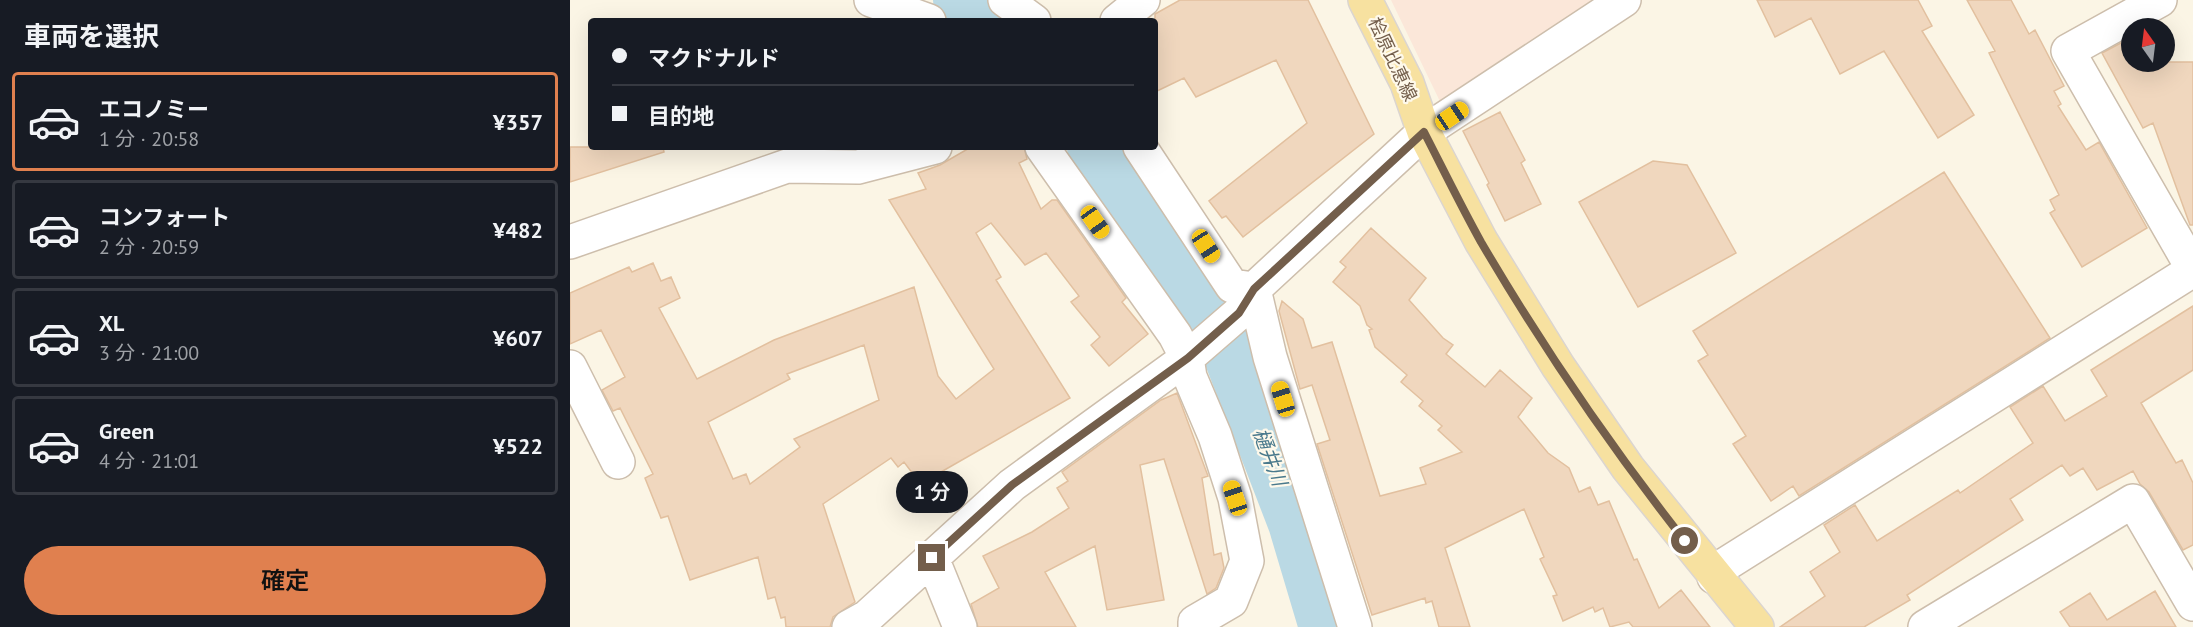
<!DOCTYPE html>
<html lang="ja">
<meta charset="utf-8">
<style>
:root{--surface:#171b24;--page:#20242c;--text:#f1f3f6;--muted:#9ea1a6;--line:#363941;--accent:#e0804f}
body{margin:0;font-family:"PT Sans","Noto Sans JP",sans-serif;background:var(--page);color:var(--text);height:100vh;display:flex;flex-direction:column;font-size:22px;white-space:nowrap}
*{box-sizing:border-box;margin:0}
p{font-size:20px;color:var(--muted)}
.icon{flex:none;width:33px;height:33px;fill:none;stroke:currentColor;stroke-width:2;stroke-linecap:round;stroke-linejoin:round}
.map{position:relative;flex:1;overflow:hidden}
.panel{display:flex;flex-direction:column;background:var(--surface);width:570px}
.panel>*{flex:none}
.hud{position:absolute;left:18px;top:18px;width:570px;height:132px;border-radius:6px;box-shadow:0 6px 24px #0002;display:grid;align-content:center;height:132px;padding:0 24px;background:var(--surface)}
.needle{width:39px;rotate:346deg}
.buttons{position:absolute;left:1551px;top:18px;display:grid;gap:12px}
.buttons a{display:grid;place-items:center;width:54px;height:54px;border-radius:50%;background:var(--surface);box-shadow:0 6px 24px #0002;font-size:30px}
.end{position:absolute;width:27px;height:27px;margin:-14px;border:8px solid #735e4b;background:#fff;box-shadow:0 0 0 3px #fff}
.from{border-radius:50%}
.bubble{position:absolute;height:42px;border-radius:21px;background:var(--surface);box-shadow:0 6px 24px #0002;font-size:20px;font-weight:600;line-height:42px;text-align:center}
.car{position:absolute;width:18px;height:36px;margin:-18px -9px;border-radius:8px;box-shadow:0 0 4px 2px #0007;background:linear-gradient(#f5c518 24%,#345 0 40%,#f5c518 0 76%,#345 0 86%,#f5c518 0)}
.hud b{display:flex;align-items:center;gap:21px;height:57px;font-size:22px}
.hud b+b{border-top:2px solid var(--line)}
.hud i{width:15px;height:15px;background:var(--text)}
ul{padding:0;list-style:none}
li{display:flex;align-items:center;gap:18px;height:99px;margin:0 12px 9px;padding:0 12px;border:3px solid var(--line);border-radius:6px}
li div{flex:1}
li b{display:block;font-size:22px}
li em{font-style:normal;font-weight:600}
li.current{border-color:var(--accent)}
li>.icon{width:54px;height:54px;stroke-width:1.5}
h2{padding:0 24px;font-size:27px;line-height:72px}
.cta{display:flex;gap:12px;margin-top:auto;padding:12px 24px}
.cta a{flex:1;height:69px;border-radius:36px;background:var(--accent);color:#111;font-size:24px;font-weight:600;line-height:69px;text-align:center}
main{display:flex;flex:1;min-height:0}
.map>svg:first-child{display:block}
</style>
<main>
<section class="panel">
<h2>車両を選択</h2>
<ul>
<li class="current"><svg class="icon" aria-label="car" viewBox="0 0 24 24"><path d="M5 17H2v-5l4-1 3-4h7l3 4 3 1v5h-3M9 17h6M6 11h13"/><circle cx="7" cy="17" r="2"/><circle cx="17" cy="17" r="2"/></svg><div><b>エコノミー</b><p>1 分 · 20:58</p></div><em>¥357</em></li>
<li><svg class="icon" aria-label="car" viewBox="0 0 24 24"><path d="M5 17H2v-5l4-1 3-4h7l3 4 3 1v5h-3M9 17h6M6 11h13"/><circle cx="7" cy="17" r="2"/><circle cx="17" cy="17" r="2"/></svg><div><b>コンフォート</b><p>2 分 · 20:59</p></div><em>¥482</em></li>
<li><svg class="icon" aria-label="car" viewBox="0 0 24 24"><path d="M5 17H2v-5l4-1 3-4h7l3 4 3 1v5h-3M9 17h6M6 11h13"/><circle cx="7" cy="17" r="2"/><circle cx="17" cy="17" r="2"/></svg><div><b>XL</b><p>3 分 · 21:00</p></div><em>¥607</em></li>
<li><svg class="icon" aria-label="car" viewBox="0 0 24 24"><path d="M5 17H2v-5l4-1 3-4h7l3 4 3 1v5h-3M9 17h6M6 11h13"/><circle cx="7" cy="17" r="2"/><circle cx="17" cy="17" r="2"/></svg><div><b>Green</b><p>4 分 · 21:01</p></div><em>¥522</em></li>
</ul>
<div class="cta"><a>確定</a></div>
</section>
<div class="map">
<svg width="1623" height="627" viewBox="0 0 1623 627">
<rect width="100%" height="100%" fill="#fbf5e5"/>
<!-- commercial -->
<path fill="#fbe7d9" d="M 821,0 L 1052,0 L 878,118 Z"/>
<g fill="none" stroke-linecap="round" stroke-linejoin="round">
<!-- river -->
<path stroke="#bad9e4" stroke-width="54" d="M 390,0 L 411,21
M 524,147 L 648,323 L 725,523 L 756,627"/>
</g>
<!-- building -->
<path fill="#f0d7be" stroke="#e2c09f" stroke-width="1.5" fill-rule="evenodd" d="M 610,0 L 738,0 L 804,134 L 673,237 L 656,216 L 652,218 L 639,201 L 737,123 L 706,60 L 626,97 L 614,78 L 585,92 L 585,14 Z
M 1187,0 L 1348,0 L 1362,26 L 1352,31 L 1404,115 L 1368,138 L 1314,51 L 1270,74 L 1241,18 L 1205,37 Z
M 1397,0 L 1441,0 L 1459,34 L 1465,30 L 1494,86 L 1484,91 L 1491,104 L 1488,106 L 1516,150 L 1529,142 L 1577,228 L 1512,267 L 1480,213 L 1485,210 L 1480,200 L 1489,195 L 1419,53 L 1425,51 Z
M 1562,37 L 1562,62 L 1623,62 L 1623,225 L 1620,225 L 1583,123 L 1573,128 L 1532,53 Z
M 930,112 L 955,160 L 951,163 L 971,204 L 935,221 L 917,185 L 919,183 L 893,131 Z
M 0,147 L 93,147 L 94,152 L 0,182 Z
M 401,147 L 454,147 L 457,159 L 449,163 L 471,209 L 482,200 L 487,200 L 556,298 L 552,302 L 578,334 L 539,366 L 521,345 L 530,337 L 501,302 L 509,296 L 476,253 L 455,265 L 421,223 L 406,233 L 431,277 L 426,280 L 500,398 L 371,472 L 352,486 L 334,462 L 328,467 L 321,458 L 253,504 L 285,602 L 263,617 L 260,627 L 216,627 L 215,617 L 211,618 L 205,597 L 198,599 L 188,557 L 120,580 L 98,516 L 91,518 L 75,478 L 83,474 L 50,408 L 43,411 L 32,390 L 55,377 L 31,330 L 0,344 L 0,293 L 59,267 L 62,272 L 83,263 L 91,281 L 101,277 L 110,298 L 89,308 L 127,379 L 204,340 L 344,287 L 368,376 L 386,399 L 424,369 L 319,200 L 356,189 L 348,173 L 370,165 ZM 294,345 L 309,400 L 224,439 L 230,447 L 180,484 L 176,474 L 163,479 L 138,422 L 220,379 L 217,374 Z
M 1083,161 L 1117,165 L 1166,253 L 1068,307 L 1009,202 Z
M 1374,172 L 1480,338 L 1229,496 L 1223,486 L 1201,501 L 1163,444 L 1176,436 L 1128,361 L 1138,355 L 1123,331 Z
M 801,228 L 856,278 L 839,300 L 873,338 L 883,345 L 876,354 L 915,387 L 930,370 L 962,398 L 948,417 L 978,453 L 999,468 L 1009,492 L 1020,487 L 1028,505 L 1039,501 L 1064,560 L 1067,559 L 1089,608 L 1111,590 L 1140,627 L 1063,627 L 1059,622 L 1040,627 L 1033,608 L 1025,612 L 1023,607 L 993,621 L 983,596 L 987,595 L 970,559 L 974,557 L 954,509 L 875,548 L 900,627 L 869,627 L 862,601 L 856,603 L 855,598 L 802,615 L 747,444 L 760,440 L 742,385 L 730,389 L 709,311 L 712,301 L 733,319 L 742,348 L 762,342 L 810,496 L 856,484 L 850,468 L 892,452 L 868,430 L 872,426 L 849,406 L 853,401 L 831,382 L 837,375 L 805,347 L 799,330 L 802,329 L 797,325 L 790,306 L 763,282 L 776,267 L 770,262 Z
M 1623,306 L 1623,370 L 1571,403 L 1606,463 L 1612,460 L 1623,483 L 1623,545 L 1613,550 L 1579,492 L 1570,484 L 1563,471 L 1527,490 L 1513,468 L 1500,476 L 1492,465 L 1440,499 L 1453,520 L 1337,595 L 1340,600 L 1294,627 L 1210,627 L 1255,596 L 1240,572 L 1270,552 L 1254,525 L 1285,505 L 1307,541 L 1388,490 L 1390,493 L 1463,443 L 1440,407 L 1473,386 L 1495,421 L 1537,396 L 1521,370 Z
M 607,393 L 638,476 L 632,478 L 644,555 L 651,553 L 654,568 L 646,588 L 637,594 L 594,459 L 570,465 L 594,600 L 537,610 L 525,546 L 475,572 L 506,627 L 408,627 L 401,604 L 429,588 L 413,556 L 462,532 L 499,508 L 487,488 L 498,481 L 492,472 L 591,400 Z
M 1585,591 L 1606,627 L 1500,627 L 1490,612 L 1520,593 L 1537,620 Z"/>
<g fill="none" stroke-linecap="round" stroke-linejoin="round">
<defs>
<path id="minor" d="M 301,0 L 359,21
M 435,0 L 464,21
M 1590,0 L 1498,51 L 1623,269
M 547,21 L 573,0
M 472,147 L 605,335 L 617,358 L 620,377 L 645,436 L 665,498 L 677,561 L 661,601 L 625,622 L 625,627
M 570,147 L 662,286 L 684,289 L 700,357 L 785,627
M 0,242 L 217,166 L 288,167 L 365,147
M 0,367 L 48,462
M 362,558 L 390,627
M 1144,577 L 1156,564 L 1623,270
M 279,627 L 297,617 L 442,485 L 617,358 L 669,313 L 684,289 L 854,132 L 1054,0
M 1355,627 L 1563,501 L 1623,604"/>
<path id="major" d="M 795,0 L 837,83 L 854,132 L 911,241 L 988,366 L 1058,468 L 1187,627"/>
</defs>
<!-- minor casing -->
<use href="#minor" stroke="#cdbeac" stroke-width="36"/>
<!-- major casing -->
<use href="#major" stroke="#dbd5d0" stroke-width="36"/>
<!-- minor -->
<use href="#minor" stroke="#fff" stroke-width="33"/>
<!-- major -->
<use href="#major" stroke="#f7e1a0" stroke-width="33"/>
</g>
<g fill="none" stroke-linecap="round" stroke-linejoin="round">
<!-- route -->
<path stroke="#735e4b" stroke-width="8" d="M 362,558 L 442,485 L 618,358 L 669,313 L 684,289 L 854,132 C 873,169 891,206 911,242 C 972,346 1040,446 1115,541"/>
</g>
<g text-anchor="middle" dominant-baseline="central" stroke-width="4.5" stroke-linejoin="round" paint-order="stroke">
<!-- street labels -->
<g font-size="18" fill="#735e4b" stroke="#fef9eb">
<text transform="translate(823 59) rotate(65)">桧原比恵線</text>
</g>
<!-- water labels -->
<g font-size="20" font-style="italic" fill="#49798c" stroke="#fef9eb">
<text transform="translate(700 457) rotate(69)">樋井川</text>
</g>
</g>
</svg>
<div class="buttons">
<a><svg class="needle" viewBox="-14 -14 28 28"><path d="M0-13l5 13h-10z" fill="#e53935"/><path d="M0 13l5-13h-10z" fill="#9ea1a6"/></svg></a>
</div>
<i class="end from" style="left:1115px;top:541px"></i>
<i class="end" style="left:362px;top:558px"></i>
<div class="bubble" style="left:326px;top:471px;width:72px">1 分</div>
<i class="car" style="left:882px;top:116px;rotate:56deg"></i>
<i class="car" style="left:525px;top:222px;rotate:145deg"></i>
<i class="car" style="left:636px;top:246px;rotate:147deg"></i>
<i class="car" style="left:713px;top:399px;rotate:343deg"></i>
<i class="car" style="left:665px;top:498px;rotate:342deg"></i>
<div class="hud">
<b><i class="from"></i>マクドナルド</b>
<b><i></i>目的地</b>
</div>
</div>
</main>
